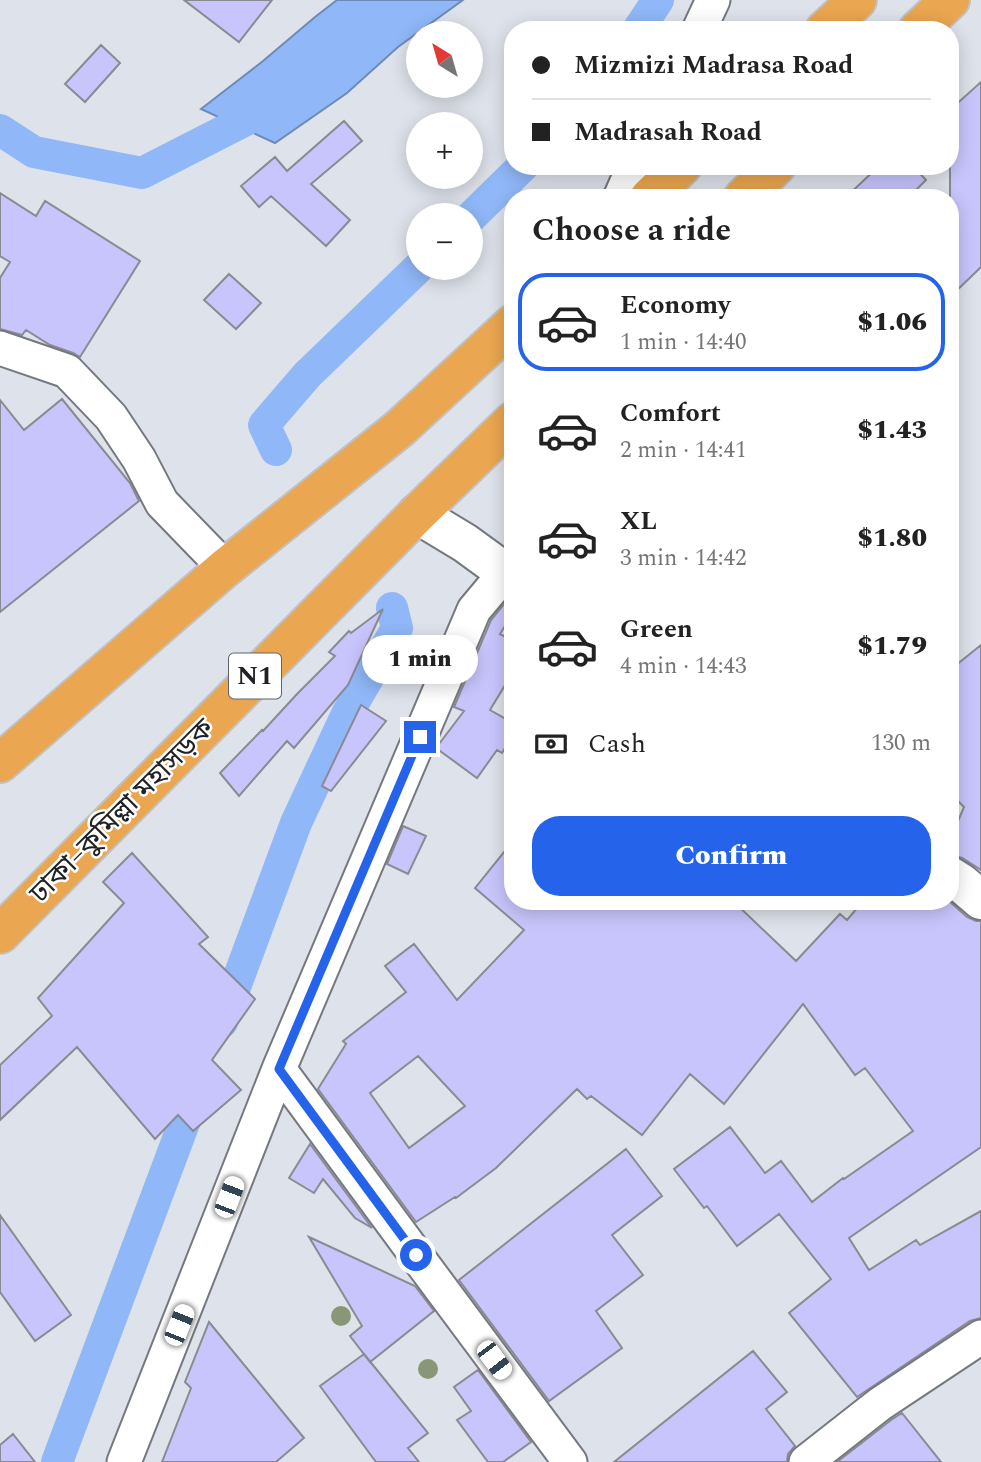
<!DOCTYPE html>
<meta charset="utf-8">
<style>
:root{--surface:#fff;--page:#f6f6f6;--text:#222;--muted:#767676;--line:#e0e0e0;--accent:#2563eb}
body{margin:0;font-family:Spectral,"Noto Sans Bengali",serif;background:var(--page);color:var(--text);height:100vh;display:flex;flex-direction:column;font-size:26px;white-space:nowrap}
*{box-sizing:border-box;margin:0}
p{font-size:23px;color:var(--muted)}
.icon{flex:none;width:38px;height:38px;fill:none;stroke:currentColor;stroke-width:2;stroke-linecap:round;stroke-linejoin:round}
.map{position:relative;flex:1;overflow:hidden}
.panel{position:absolute;left:504px;top:189px;width:455px;height:721px;display:flex;flex-direction:column;background:var(--surface);border-radius:28px;box-shadow:0 4px 18px #0003}
.panel>*{flex:none}
.top-card{position:absolute;left:504px;top:21px;width:455px;height:154px;border-radius:28px;box-shadow:0 4px 18px #0003;display:grid;align-content:center;height:154px;padding:0 28px;background:var(--surface)}
.needle{width:46px;rotate:323deg}
.controls{position:absolute;left:406px;top:21px;display:grid;gap:14px}
.controls a{display:grid;place-items:center;width:77px;height:77px;border-radius:50%;background:var(--surface);box-shadow:0 4px 18px #0003;font-size:35px}
.end{position:absolute;width:32px;height:32px;margin:-16px;border:9px solid #2563eb;background:#fff;box-shadow:0 0 0 4px #fff}
.from{border-radius:50%}
.bubble{position:absolute;height:49px;border-radius:24px;background:var(--surface);box-shadow:0 4px 18px #0003;font-size:23px;font-weight:800;line-height:49px;text-align:center}
.car{position:absolute;width:21px;height:42px;margin:-21px -10px;border-radius:9px;box-shadow:0 0 5px 2px #0007;background:linear-gradient(#fff 24%,#345 0 40%,#fff 0 76%,#345 0 86%,#fff 0)}
.top-card b{display:flex;align-items:center;gap:24px;height:66px;font-size:26px}
.top-card b+b{border-top:2px solid var(--line)}
.top-card i{width:18px;height:18px;background:var(--text)}
ul{padding:0;list-style:none}
li{display:flex;align-items:center;gap:21px;height:98px;margin:0 14px 10px;padding:0 14px;border:4px solid transparent;border-radius:28px}
li div{flex:1}
li b{display:block;font-size:26px}
li em{font-style:normal;font-weight:800}
li.on{border-color:var(--accent)}
li>.icon{width:63px;height:63px;stroke-width:1.5}
h2{padding:0 28px;font-size:32px;line-height:84px}
.pay{display:flex;align-items:center;gap:18px;height:77px;padding:0 28px;font-size:26px}
.pay p{margin-inline-start:auto}
.action{display:flex;gap:14px;margin-top:auto;padding:14px 28px}
.action a{flex:1;height:80px;border-radius:28px;background:var(--accent);color:#fff;font-size:28px;font-weight:800;line-height:80px;text-align:center}
.map>svg:first-child{display:block}
</style>
<div class="map">
<svg width="981" height="1462" viewBox="0 0 981 1462">
<rect width="100%" height="100%" fill="#dee2ea"/>
<!-- water -->
<path fill="#90b7f7" stroke="#6e8ab8" stroke-width="2" d="M 337,0 L 463,0 L 398,47 L 347,93 L 275,143 L 201,109 L 263,61 L 315,17 Z"/>
<g fill="none" stroke-linecap="round" stroke-linejoin="round">
<!-- canal -->
<path stroke="#90b7f7" stroke-width="32" d="M 638,30 L 658,0
M 0,130 L 34,152 L 142,173 L 275,105
M 471,217 L 523,166
M 276,450 L 264,425 L 307,375 L 418,268
M 222,1022 L 296,823 L 347,714 L 397,628 L 392,608
M 57,1462 L 199,1083"/>
</g>
<!-- building -->
<path fill="#c8c5fc" stroke="#8a8a92" stroke-width="2" fill-rule="evenodd" d="M 184,0 L 272,0 L 239,42 Z
M 101,45 L 120,63 L 85,102 L 65,84 Z
M 981,82 L 981,267 L 950,297 L 950,110 Z
M 344,121 L 362,141 L 311,184 L 350,220 L 326,246 L 271,196 L 259,207 L 241,186 L 275,157 L 287,171 Z
M 879,166 L 913,166 L 926,180 L 908,198 L 845,198 Z
M 0,193 L 36,216 L 45,201 L 140,261 L 80,357 L 73,353 L 50,345 L 26,330 L 22,335 L 0,329 L 0,278 L 10,262 L 0,256 Z
M 229,274 L 261,303 L 236,329 L 204,300 Z
M 62,399 L 130,483 L 139,501 L 0,612 L 0,400 L 24,430 Z
M 508,599 L 513,600 L 513,613 L 500,634 L 513,641 L 513,672 L 490,710 L 513,723 L 513,735 L 502,753 L 497,750 L 477,778 L 436,748 L 464,711 L 454,707 L 491,620 Z
M 383,609 L 348,685 L 294,748 L 287,741 L 239,796 L 220,773 L 262,730 L 263,731 L 297,694 L 335,656 L 329,652 L 349,631 L 351,633 Z
M 981,645 L 981,870 L 962,858 L 950,854 L 950,840 L 964,807 L 950,793 L 950,670 Z
M 361,705 L 386,721 L 331,791 L 322,786 Z
M 403,826 L 426,836 L 408,874 L 387,864 Z
M 513,841 L 513,901 L 733,901 L 796,961 L 840,914 L 847,920 L 863,901 L 949,901 L 967,917 L 976,921 L 981,921 L 981,1147 L 849,1238 L 869,1270 L 916,1240 L 920,1245 L 981,1211 L 981,1318 L 970,1321 L 857,1397 L 789,1313 L 831,1279 L 779,1214 L 737,1246 L 707,1206 L 704,1208 L 674,1169 L 730,1127 L 765,1173 L 781,1161 L 812,1202 L 843,1178 L 844,1179 L 913,1131 L 865,1068 L 855,1075 L 803,1004 L 724,1104 L 690,1074 L 642,1135 L 591,1096 L 587,1099 L 577,1089 L 496,1168 L 456,1198 L 455,1197 L 416,1222 L 318,1089 L 346,1044 L 343,1041 L 406,992 L 385,966 L 414,944 L 457,1000 L 524,930 L 475,888 ZM 418,1056 L 465,1106 L 409,1148 L 370,1093 Z
M 132,853 L 208,937 L 199,944 L 255,999 L 212,1060 L 241,1090 L 193,1131 L 178,1115 L 155,1139 L 77,1047 L 0,1120 L 0,1065 L 52,1016 L 38,998 L 124,903 L 103,882 Z
M 310,1144 L 372,1228 L 355,1218 L 323,1179 L 314,1193 L 289,1178 Z
M 626,1149 L 662,1196 L 612,1235 L 643,1275 L 596,1311 L 622,1348 L 549,1401 L 459,1280 Z
M 0,1215 L 71,1315 L 35,1341 L 0,1292 Z
M 309,1237 L 415,1286 L 434,1311 L 370,1362 L 350,1336 L 362,1326 Z
M 209,1322 L 304,1438 L 276,1462 L 162,1462 L 191,1388 L 185,1382 Z
M 753,1351 L 787,1392 L 766,1409 L 795,1446 L 788,1454 L 787,1462 L 614,1462 Z
M 364,1354 L 428,1433 L 408,1448 L 419,1462 L 376,1462 L 320,1386 Z
M 478,1370 L 531,1442 L 503,1462 L 488,1462 L 457,1420 L 471,1411 L 454,1387 Z
M 902,1413 L 941,1462 L 837,1462 L 891,1420 Z
M 13,1434 L 35,1462 L 0,1462 L 0,1445 Z"/>
<g fill="none" stroke-linecap="round" stroke-linejoin="round">
<defs>
<path id="minor" d="M 699,30 L 713,0
M 620,198 L 634,166
M 0,348 L 67,371 L 111,417 L 139,459 L 162,503 L 225,568
M 279,1069 L 416,1255 L 570,1462
M 124,1462 L 279,1069 L 474,610 L 505,573
M 806,1462 L 880,1404 L 981,1337"/>
<path id="tertiary" d="M 417,514 L 465,543 L 513,578
M 950,876 L 961,883 L 981,900"/>
<path id="trunk" d="M 825,30 L 857,0
M 918,30 L 950,0
M 649,198 L 682,166
M 743,198 L 776,166
M 0,763 L 225,568 L 399,429 L 513,324
M 0,934 L 417,514 L 513,421"/>
</defs>
<!-- minor casing -->
<use href="#minor" stroke="#74787f" stroke-width="37"/>
<!-- tertiary casing -->
<use href="#tertiary" stroke="#74787f" stroke-width="42"/>
<!-- trunk casing -->
<use href="#trunk" stroke="#c1c1c2" stroke-width="42"/>
<!-- minor -->
<use href="#minor" stroke="#fff" stroke-width="33"/>
<!-- tertiary -->
<use href="#tertiary" stroke="#fff" stroke-width="38"/>
<!-- trunk -->
<use href="#trunk" stroke="#eaa650" stroke-width="38"/>
</g>
<!-- trees -->
<g fill="#8a9776">
<circle cx="341" cy="1316" r="10"/>
<circle cx="428" cy="1369" r="10"/>
</g>
<g fill="none" stroke-linecap="round" stroke-linejoin="round">
<!-- route -->
<path stroke="#2563eb" stroke-width="9" d="M 416,1255 L 279,1069 L 420,737"/>
</g>
<g text-anchor="middle" dominant-baseline="central" stroke-width="5" stroke-linejoin="round" paint-order="stroke">
<!-- shield labels -->
<rect fill="#fff" stroke="#636466" stroke-width="2" x="229" y="653.5" width="52" height="45" rx="5"/>
<g font-size="26" font-weight="bold" fill="#202124">
<text x="255" y="676">N1</text>
</g>
<!-- street labels -->
<g font-size="28" fill="#202124" stroke="#fff">
<text transform="translate(122 811) rotate(-45)">ঢাকা–কুমিল্লা মহাসড়ক</text>
</g>
</g>
</svg>
<div class="controls">
<a><svg class="needle" viewBox="-14 -14 28 28"><path d="M0-13l5 13h-10z" fill="#e53935"/><path d="M0 13l5-13h-10z" fill="#767676"/></svg></a>
<a>+</a>
<a>−</a>
</div>
<i class="end from" style="left:416px;top:1255px"></i>
<i class="end" style="left:420px;top:737px"></i>
<div class="bubble" style="left:362px;top:635px;width:116px">1 min</div>
<i class="car" style="left:229px;top:1197px;rotate:21deg"></i>
<i class="car" style="left:179px;top:1325px;rotate:22deg"></i>
<i class="car" style="left:494px;top:1360px;rotate:143deg"></i>
<div class="top-card">
<b><i class="from"></i>Mizmizi Madrasa Road</b>
<b><i></i>Madrasah Road</b>
</div>
<section class="panel">
<h2>Choose a ride</h2>
<ul>
<li class="on"><svg class="icon" aria-label="car" viewBox="0 0 24 24"><path d="M5 17H2v-5l4-1 3-4h7l3 4 3 1v5h-3M9 17h6M6 11h13"/><circle cx="7" cy="17" r="2"/><circle cx="17" cy="17" r="2"/></svg><div><b>Economy</b><p>1 min · 14:40</p></div><em>$1.06</em></li>
<li><svg class="icon" aria-label="car" viewBox="0 0 24 24"><path d="M5 17H2v-5l4-1 3-4h7l3 4 3 1v5h-3M9 17h6M6 11h13"/><circle cx="7" cy="17" r="2"/><circle cx="17" cy="17" r="2"/></svg><div><b>Comfort</b><p>2 min · 14:41</p></div><em>$1.43</em></li>
<li><svg class="icon" aria-label="car" viewBox="0 0 24 24"><path d="M5 17H2v-5l4-1 3-4h7l3 4 3 1v5h-3M9 17h6M6 11h13"/><circle cx="7" cy="17" r="2"/><circle cx="17" cy="17" r="2"/></svg><div><b>XL</b><p>3 min · 14:42</p></div><em>$1.80</em></li>
<li><svg class="icon" aria-label="car" viewBox="0 0 24 24"><path d="M5 17H2v-5l4-1 3-4h7l3 4 3 1v5h-3M9 17h6M6 11h13"/><circle cx="7" cy="17" r="2"/><circle cx="17" cy="17" r="2"/></svg><div><b>Green</b><p>4 min · 14:43</p></div><em>$1.79</em></li>
</ul>
<div class="pay"><svg class="icon" aria-label="cash" viewBox="0 0 24 24"><path d="M3 7h18v10H3z"/><circle cx="12" cy="12" r="2"/></svg>Cash<p>130 m</p></div>
<div class="action"><a>Confirm</a></div>
</section>
</div>
